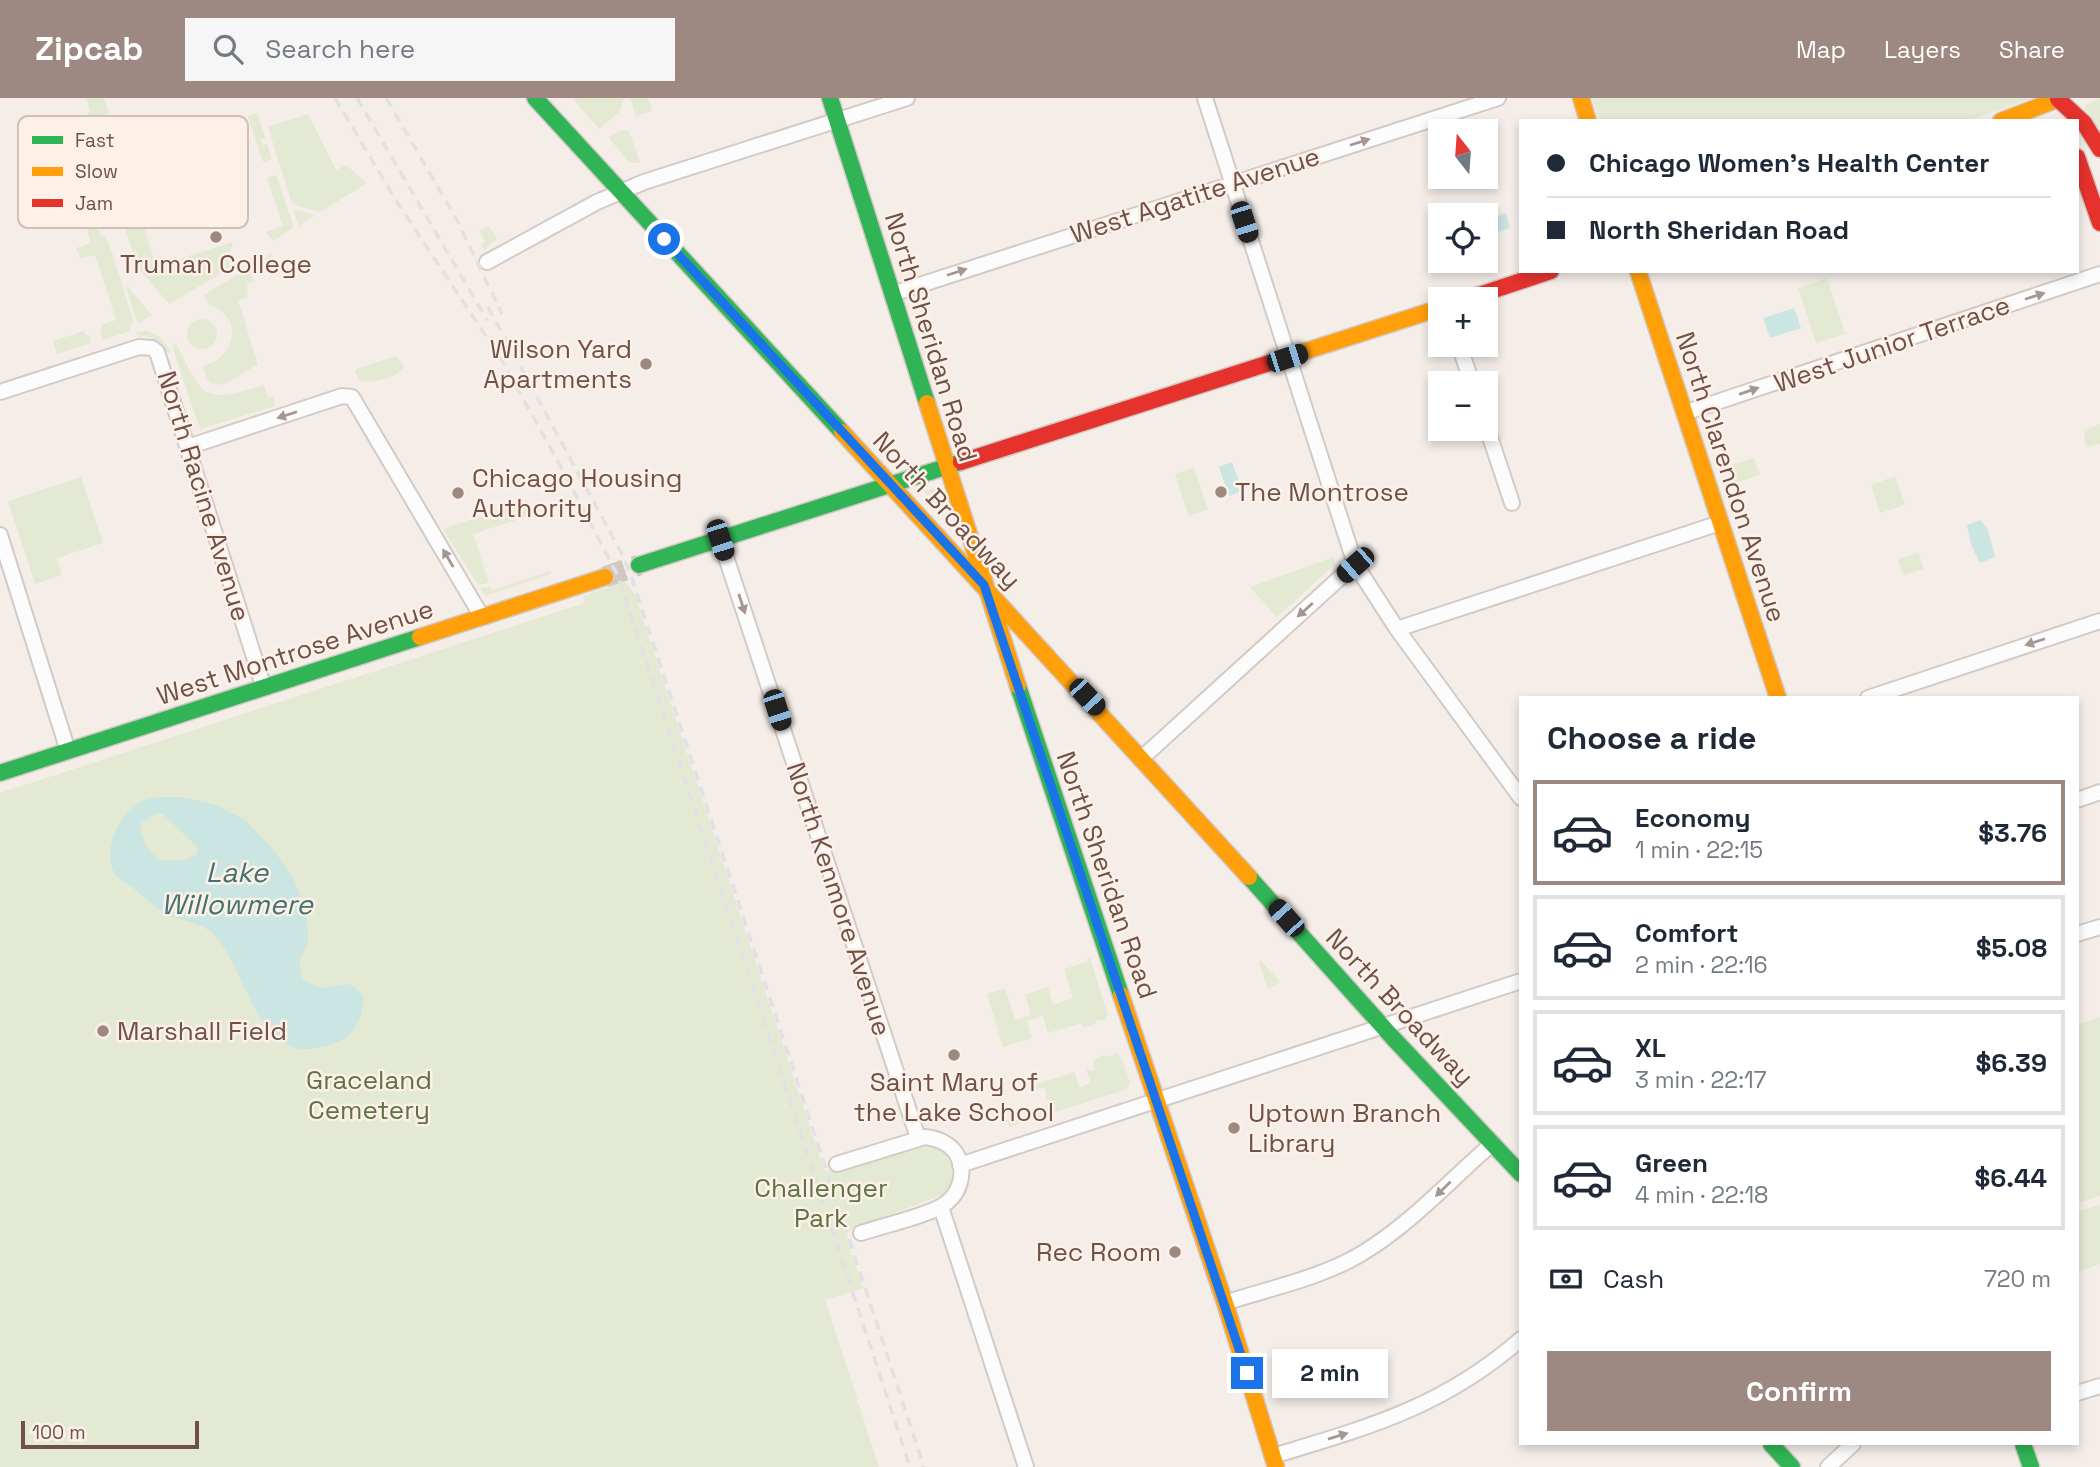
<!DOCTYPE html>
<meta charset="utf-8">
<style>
:root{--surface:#fff;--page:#f6f6f7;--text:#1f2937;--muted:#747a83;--line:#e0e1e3;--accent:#9d8882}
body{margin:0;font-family:"Space Grotesk",sans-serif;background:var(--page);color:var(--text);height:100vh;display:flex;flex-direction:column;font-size:26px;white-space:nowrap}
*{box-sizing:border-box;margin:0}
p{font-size:23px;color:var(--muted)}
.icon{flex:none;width:38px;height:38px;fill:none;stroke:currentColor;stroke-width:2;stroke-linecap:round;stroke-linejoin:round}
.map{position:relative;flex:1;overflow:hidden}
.drawer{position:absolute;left:1519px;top:598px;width:560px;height:749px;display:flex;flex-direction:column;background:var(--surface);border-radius:0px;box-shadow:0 4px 10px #0003}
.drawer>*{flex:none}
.guide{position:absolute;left:1519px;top:21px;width:560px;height:154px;border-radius:0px;box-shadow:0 4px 10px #0003;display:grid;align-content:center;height:154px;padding:0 28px;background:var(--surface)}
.needle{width:46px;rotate:343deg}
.buttons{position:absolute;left:1428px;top:21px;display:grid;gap:14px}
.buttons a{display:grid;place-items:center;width:70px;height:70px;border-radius:0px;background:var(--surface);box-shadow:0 4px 10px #0003;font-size:35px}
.scale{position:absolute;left:21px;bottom:18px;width:178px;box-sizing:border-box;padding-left:7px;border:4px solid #6e514b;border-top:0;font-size:19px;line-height:24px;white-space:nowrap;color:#6e514b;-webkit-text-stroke:5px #fdf0e7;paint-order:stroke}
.end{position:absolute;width:32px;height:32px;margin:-16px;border:9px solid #1a73e8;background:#fff;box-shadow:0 0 0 4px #fff}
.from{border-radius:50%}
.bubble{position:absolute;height:49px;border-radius:0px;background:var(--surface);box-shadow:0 4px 10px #0003;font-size:23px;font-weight:800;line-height:49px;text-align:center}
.car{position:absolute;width:21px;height:42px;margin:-21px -10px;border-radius:9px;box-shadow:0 0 5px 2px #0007;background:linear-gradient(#222 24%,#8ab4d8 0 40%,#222 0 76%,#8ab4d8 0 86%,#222 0)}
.guide b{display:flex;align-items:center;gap:24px;height:66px;font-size:26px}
.guide b+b{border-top:2px solid var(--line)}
.guide i{width:18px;height:18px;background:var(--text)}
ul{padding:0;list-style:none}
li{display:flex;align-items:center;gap:21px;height:105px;margin:0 14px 10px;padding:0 14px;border:4px solid var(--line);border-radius:0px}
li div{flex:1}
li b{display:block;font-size:26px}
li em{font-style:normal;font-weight:800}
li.active{border-color:var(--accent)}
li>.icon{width:63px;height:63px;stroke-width:1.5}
h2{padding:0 28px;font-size:32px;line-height:84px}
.pay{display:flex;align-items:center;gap:18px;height:77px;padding:0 28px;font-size:26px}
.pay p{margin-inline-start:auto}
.action{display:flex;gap:14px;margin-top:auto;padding:14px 28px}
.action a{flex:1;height:80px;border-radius:0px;background:var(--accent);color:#fff;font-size:28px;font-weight:800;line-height:80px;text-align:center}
header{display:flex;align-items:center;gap:42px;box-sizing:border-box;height:98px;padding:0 35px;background:var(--accent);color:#fff}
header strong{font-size:33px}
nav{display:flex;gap:38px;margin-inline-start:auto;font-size:24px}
.search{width:490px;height:63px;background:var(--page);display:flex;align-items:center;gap:18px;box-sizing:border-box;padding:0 24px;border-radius:0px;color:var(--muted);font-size:26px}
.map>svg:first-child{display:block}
</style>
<header>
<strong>Zipcab</strong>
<div class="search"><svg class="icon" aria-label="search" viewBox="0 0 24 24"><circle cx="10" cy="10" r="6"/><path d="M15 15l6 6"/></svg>Search here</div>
<nav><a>Map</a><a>Layers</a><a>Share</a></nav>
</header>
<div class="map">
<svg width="2100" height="1369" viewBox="0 0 2100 1369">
<rect width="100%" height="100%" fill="#f4ede8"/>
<!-- green -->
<path fill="#e4e9d3" d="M 86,0 L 104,0 L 136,104 L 126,107 L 121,92 L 112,95 L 87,15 L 90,13 Z
M 576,0 L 624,0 L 624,1 L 619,14 L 599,31 L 574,2 Z
M 630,0 L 648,0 L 652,13 L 636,18 Z
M 1592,0 L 2033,0 L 1967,23 L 1600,23 Z
M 2100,0 L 2100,37 L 2085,9 L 2086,7 Z
M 257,15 L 265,39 L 260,42 L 262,47 L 267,46 L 272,61 L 263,64 L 248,18 Z
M 308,16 L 336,72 L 346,67 L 367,85 L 320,114 L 292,106 L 268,29 Z
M 622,32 L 629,33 L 640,65 L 630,65 L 608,39 Z
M 276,77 L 294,129 L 273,143 L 266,134 L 283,128 L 267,80 Z
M 293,111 L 315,117 L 299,128 Z
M 141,119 L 156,168 L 233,144 L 229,157 L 230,170 L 169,206 L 139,171 L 123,126 Z
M 95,121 L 101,139 L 104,138 L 108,143 L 134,225 L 130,228 L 130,233 L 103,242 L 100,233 L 102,232 L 101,227 L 116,222 L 95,157 L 80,161 L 76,150 L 91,145 L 85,124 Z
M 489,128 L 497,141 L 484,152 L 481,146 L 485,143 L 479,132 Z
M 270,156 L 280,169 L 252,177 L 253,183 L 247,186 L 248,199 L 238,202 L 258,267 C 241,272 211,308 203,268 C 236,260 245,218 209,207 L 204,197 Z
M 1827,180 L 1845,236 L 1816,245 L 1798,190 Z
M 126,189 L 128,189 L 152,217 L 138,226 Z
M187 236a15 15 0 1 1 30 0a15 15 0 1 1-30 0Z
M 84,233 L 85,237 L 89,237 L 91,245 L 57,256 L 53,243 Z
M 148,233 L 160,239 L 171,253 L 165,255 C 160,242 151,237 138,239 L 136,234 Z
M 176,245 C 204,301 202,306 264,287 L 268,300 L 273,298 L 275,308 L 200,331 L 172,248 Z
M 396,258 L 404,268 L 406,267 C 396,280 377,285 360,283 L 355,275 L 356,271 Z
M 2100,326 L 2100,346 L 2086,349 L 2084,335 L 2090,330 Z
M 1754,360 L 1760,377 L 1735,385 L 1730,367 Z
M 1194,370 L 1208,411 L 1189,418 L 1175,376 Z
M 1895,378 L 1905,407 L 1880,415 L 1871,387 Z
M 81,379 L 103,445 L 57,460 L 62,477 L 35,486 L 8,403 Z
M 937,389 L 945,415 L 945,416 L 924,393 Z
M 528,402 L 532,417 L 473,436 L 489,485 L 478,487 L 443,431 Z
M 1918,455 L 1924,471 L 1903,477 L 1898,461 Z
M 1334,459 L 1335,466 L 1277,519 L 1250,489 Z
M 550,473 L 552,476 L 485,498 L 480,490 L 490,489 L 492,492 Z
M 625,484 L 635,497 L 824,1072 L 834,1074 L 925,1048 C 952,1050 961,1078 942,1097 L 847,1133 L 848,1145 L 863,1190 L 825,1202 L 879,1369 L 0,1369 L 0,695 L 585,505 L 583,498 Z
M 1090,860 L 1108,917 L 1105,922 L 1098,922 L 1093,927 L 1084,930 L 1082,925 L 1048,935 L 1043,918 L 1027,923 L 1032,940 L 1003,949 L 987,896 L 1005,890 L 1015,922 L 1031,917 L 1025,897 L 1048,889 L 1053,907 L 1073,900 L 1064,871 L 1087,864 L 1087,861 Z
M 1261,863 L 1280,884 L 1268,891 L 1259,864 Z
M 2100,919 L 2100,1098 L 2077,1105 L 2077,927 Z
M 1115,955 L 1121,957 L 1130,985 L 1127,991 L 1009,1029 L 1007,1022 L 1032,1017 L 1034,1013 L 1049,1006 L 1044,989 L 1030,993 L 1028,989 L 1075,974 L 1079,989 L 1091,985 L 1086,970 L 1091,973 L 1094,972 L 1094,961 L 1104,957 L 1111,959 Z
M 2100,1107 L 2100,1166 L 2077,1174 L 2077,1114 Z"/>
<!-- water -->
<path fill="#cbe5e2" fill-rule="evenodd" d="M 1506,115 L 1510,130 L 1486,138 L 1486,122 Z
M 1794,210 L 1801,230 L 1770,240 L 1763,220 Z
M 1232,364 L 1242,393 L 1229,398 L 1219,369 Z
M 1981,422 L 1988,432 L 1995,459 L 1980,465 L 1971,447 L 1967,427 Z
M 182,699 L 216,707 L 245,722 L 273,751 L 294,781 L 307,818 L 308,844 L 299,864 L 303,882 L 320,890 L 350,886 L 363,897 C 363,918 357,936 337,944 C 258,977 253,886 218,841 C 207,827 192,825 176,820 C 159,814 147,801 133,790 C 128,786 120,782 116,777 C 99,755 121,710 145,702 C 156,698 170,699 182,699 ZM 157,715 L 163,716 L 197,749 L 197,756 L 185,762 L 159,762 C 149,753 138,739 141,725 Z"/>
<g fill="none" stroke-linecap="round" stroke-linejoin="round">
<!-- secondary-tunnel -->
<path stroke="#d2c6c1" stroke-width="21" stroke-dasharray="21 10" stroke-linecap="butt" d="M 605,479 L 639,467"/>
<defs>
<path id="street" d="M 1205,0 L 1355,466 L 1397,531 L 1521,700
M 487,164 L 597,104 L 644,84 L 907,0
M 892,196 L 1498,0
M 1459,247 L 1472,285
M 0,294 L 139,249 L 152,250 L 157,254 L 264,590
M 1684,315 L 2100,176
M 1486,327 L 1512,405
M 188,349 L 342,298 L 352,299 L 482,519
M 0,437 L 68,653
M 720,441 L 918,1040
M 1397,531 L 1720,425
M 1868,600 L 2100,523
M 1142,660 L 1355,466
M 2077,702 L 2100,694
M 2077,836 L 2100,829
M 837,1066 L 925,1039 C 937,1040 951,1046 957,1057 C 967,1076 959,1099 940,1109 C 919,1120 885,1127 861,1135
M 960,1067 L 1521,883
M 941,1109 L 1026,1369
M 1225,1205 C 1270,1190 1321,1180 1361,1156 C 1411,1126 1449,1083 1493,1045
M 2077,1295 L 2100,1288
M 1273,1358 C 1369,1329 1443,1309 1521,1241
M 1828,1369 L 1853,1346"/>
<path id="fast" d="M 535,0 L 842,334
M 830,0 L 927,305
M 639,467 L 961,364
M 1018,588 L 1121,897
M 0,675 L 420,539
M 1249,779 L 1393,940 L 1521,1076
M 1771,1346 L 1792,1369
M 2023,1346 L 2031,1369"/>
<path id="slow" d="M 1581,0 L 1588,23
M 2001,23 L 2061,0
M 1638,173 L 1778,600
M 1272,264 L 1440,210
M 927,305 L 1018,588
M 842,334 L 1249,779
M 420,539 L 605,479
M 1121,897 L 1225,1205 L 1276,1369"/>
<path id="jam" d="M 2058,1 L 2084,25 L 2100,51
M 2077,59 L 2100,125
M 1467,201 L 1551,173
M 961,364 L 1272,264"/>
</defs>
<!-- street casing -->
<use href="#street" stroke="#d3cac6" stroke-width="18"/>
<!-- fast casing -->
<use href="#fast" stroke="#d2c8c4" stroke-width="19"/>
<!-- slow casing -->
<use href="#slow" stroke="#d2c8c4" stroke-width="19"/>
<!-- jam casing -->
<use href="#jam" stroke="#d2c8c4" stroke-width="19"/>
<!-- street -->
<use href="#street" stroke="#fdfcfc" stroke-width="14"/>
<!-- fast -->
<use href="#fast" stroke="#30b455" stroke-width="16"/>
<!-- slow -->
<use href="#slow" stroke="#ff9f0a" stroke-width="16"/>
<!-- jam -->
<use href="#jam" stroke="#e5322d" stroke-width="16"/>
<!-- rail -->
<path stroke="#e2e0e3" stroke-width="3.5" stroke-dasharray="10 7" stroke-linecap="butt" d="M 335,0 L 395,101 L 501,261 L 561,369 L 618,478 L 910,1369
M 357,0 L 487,222
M 386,0 L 457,122 L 502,216
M 488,209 L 622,456 L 631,478 L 924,1369"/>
</g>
<!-- one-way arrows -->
<defs><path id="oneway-solid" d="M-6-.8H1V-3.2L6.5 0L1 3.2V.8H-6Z" transform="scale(1.75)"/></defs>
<g fill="#a79592">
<use href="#oneway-solid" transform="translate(1360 44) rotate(-18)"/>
<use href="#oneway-solid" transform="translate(957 174) rotate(-18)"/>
<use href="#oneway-solid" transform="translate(2035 198) rotate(-18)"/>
<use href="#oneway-solid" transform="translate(1749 293) rotate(-19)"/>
<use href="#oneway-solid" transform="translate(287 317) rotate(162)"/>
<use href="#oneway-solid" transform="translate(448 460) rotate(-120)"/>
<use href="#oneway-solid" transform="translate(742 506) rotate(72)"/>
<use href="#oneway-solid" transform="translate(1305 512) rotate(138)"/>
<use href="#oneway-solid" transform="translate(2035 544) rotate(162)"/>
<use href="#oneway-solid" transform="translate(1443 1091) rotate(136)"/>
<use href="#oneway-solid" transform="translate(1338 1338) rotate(-17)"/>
</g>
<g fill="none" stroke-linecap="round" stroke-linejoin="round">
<!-- route -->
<path stroke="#1a73e8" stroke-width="9" d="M 664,141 L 984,487 L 1247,1275"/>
</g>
<!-- markers -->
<g fill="#9d8882" stroke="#fdf0e7" stroke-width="2.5">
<circle cx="216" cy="139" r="7"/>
<circle cx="646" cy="266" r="7"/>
<circle cx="1221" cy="394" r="7"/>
<circle cx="458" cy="395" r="7"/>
<circle cx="103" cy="933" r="7"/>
<circle cx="954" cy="957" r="7"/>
<circle cx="1234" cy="1030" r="7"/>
<circle cx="1175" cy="1154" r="7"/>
</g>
<g text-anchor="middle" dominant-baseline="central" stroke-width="5" stroke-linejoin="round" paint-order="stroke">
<!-- street labels -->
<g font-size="26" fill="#6e514b" stroke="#fdf0e7">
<text transform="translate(1195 97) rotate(-18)">West Agatite Avenue</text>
<text transform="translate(931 239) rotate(73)">North Sheridan Road</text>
<text transform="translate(1892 246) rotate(-19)">West Junior Terrace</text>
<text transform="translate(1731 379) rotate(72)">North Clarendon Avenue</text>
<text transform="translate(204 398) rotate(73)">North Racine Avenue</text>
<text transform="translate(947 412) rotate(47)">North Broadway</text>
<text transform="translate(295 554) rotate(-18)">West Montrose Avenue</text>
<text transform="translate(1107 777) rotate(71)">North Sheridan Road</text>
<text transform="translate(839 801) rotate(72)">North Kenmore Avenue</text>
<text transform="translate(1400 909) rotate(47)">North Broadway</text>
</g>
<!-- poi labels -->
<g font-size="26" fill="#6e514b" stroke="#fdf0e7" text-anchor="start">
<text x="216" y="166" text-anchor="middle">Truman College</text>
<text x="632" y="251" text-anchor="end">Wilson Yard<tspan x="632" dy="30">Apartments</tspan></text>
<text x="472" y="380">Chicago Housing<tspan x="472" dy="30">Authority</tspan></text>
<text x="1235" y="394">The Montrose</text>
<text x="117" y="933">Marshall Field</text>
<text x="954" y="984" text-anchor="middle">Saint Mary of<tspan x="954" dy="30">the Lake School</tspan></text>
<text x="1248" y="1015">Uptown Branch<tspan x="1248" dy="30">Library</tspan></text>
<text x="1161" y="1154" text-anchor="end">Rec Room</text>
</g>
<!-- park labels -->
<g font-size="26" fill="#5c7344" stroke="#fdf0e7">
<text x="369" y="982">Graceland<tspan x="369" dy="30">Cemetery</tspan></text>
<text x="821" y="1090">Challenger<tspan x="821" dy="30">Park</tspan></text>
</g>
<!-- water labels -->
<g font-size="28" font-style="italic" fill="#417372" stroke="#fdf0e7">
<text x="237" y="774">Lake<tspan x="237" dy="32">Willowmere</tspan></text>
</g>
</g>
<!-- legend -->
<rect x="18" y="18" width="230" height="112" rx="10" fill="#fdf0e7" stroke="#d2c0b8" stroke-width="2"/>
<rect x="32" y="38" width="31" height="8" fill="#30b455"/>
<rect x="32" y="69" width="31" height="9" fill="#ff9f0a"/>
<rect x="32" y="101" width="31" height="8" fill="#e5322d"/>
<g font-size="19" fill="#6e514b">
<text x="75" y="49">Fast</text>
<text x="75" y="80">Slow</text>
<text x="75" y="112">Jam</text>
</g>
</svg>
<div class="buttons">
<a><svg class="needle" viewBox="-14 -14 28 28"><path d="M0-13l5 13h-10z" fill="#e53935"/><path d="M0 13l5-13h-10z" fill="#747a83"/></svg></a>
<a><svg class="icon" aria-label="locate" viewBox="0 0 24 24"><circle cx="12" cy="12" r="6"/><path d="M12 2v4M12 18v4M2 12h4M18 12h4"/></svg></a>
<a>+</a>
<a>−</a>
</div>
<div class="scale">100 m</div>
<i class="end from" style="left:664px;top:141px"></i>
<i class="end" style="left:1247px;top:1275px"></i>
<div class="bubble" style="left:1272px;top:1251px;width:116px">2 min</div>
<i class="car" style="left:1244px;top:124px;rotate:162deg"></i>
<i class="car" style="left:1287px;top:260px;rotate:72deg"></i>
<i class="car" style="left:720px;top:442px;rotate:162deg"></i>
<i class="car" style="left:1355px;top:467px;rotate:229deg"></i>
<i class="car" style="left:1087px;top:599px;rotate:137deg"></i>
<i class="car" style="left:777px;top:612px;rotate:162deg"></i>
<i class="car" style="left:1286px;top:820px;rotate:318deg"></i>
<div class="guide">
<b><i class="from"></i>Chicago Women's Health Center</b>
<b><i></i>North Sheridan Road</b>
</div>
<section class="drawer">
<h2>Choose a ride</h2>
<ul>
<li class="active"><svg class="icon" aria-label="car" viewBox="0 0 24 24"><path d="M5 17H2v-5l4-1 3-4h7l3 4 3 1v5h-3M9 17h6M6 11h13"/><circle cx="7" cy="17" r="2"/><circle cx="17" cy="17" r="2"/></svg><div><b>Economy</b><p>1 min · 22:15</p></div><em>$3.76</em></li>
<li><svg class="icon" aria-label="car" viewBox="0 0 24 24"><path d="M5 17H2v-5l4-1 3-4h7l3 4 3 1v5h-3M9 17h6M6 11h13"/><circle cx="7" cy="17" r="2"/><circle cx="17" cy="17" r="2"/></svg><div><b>Comfort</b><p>2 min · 22:16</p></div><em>$5.08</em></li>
<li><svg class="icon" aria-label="car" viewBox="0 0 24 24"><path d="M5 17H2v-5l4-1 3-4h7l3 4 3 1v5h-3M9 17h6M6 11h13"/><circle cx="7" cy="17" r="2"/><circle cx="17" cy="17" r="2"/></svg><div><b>XL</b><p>3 min · 22:17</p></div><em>$6.39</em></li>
<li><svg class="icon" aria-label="car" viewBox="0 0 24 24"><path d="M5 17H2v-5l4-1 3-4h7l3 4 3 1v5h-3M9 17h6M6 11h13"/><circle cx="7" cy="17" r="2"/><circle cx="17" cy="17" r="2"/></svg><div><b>Green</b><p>4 min · 22:18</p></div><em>$6.44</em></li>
</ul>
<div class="pay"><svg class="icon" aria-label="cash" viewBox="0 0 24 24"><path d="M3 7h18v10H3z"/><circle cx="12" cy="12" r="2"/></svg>Cash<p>720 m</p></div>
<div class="action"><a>Confirm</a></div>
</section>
</div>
